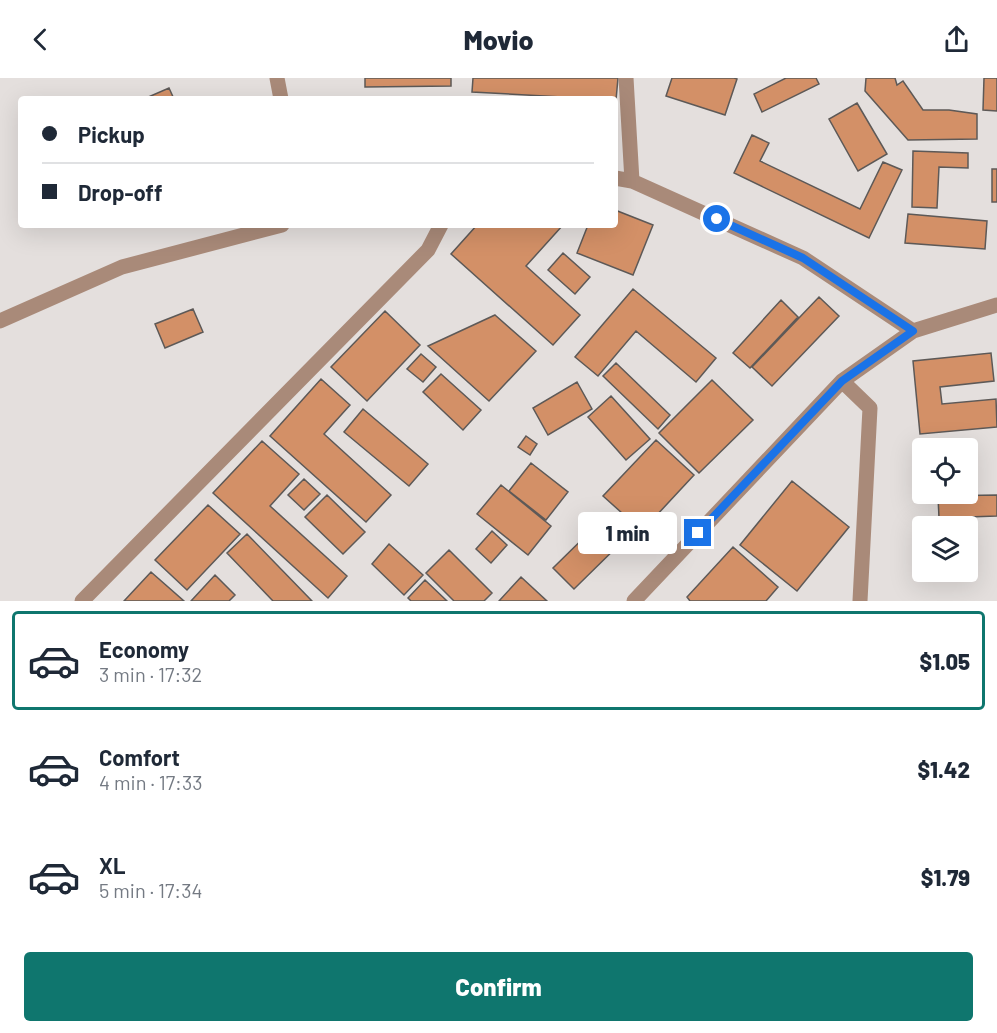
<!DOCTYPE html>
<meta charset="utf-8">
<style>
:root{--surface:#fff;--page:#f2f2f3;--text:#1f2937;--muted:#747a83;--line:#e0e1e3;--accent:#0f766e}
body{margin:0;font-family:Barlow,sans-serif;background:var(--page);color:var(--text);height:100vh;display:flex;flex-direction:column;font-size:22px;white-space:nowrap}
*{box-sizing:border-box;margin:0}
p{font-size:20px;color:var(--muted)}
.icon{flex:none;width:33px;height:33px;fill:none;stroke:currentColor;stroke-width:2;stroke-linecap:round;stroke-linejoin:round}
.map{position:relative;height:523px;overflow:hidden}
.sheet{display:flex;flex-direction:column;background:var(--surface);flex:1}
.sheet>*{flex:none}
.top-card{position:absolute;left:18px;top:18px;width:600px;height:132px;border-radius:6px;box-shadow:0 6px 24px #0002;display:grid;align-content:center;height:132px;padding:0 24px;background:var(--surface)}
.tools{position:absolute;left:912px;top:360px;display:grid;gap:12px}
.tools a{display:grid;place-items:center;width:66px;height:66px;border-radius:6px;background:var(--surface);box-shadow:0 6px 24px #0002;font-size:30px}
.end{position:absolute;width:27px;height:27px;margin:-14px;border:8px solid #1a73e8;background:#fff;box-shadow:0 0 0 3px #fff}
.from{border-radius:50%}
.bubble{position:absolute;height:42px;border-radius:6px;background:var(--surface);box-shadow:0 6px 24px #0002;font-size:20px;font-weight:800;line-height:42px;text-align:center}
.top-card b{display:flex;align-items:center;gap:21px;height:57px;font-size:22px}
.top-card b+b{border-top:2px solid var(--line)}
.top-card i{width:15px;height:15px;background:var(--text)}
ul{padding:10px 0 0;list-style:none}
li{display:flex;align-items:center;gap:18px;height:99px;margin:0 12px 9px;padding:0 12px;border:3px solid transparent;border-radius:6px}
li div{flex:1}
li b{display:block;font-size:22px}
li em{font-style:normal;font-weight:800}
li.active{border-color:var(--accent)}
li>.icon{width:54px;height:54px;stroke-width:1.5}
.action{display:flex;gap:12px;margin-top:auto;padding:12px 24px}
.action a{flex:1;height:69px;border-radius:6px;background:var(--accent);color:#fff;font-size:24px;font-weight:800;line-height:69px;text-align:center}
header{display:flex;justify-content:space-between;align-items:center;height:78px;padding:0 24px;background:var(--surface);font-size:27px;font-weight:800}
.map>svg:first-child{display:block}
</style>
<header><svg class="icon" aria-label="back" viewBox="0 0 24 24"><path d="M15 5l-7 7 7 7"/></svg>Movio<svg class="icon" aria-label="share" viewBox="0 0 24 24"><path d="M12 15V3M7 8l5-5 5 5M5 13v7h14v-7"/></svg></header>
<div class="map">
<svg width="997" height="523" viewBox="0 0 997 523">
<rect width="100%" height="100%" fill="#e4dfdd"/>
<!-- building -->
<path fill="#d39067" stroke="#5d5957" stroke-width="1.5" d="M 365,0 L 451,0 L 451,8 L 365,9 Z
M 473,0 L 618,0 L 616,22 L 472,14 Z
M 672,0 L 734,0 L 737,1 L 725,37 L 666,18 Z
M 786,0 L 816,0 L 819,6 L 762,34 L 754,16 Z
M 866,0 L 895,0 L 897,7 L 903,3 L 923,32 L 949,32 L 977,36 L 977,61 L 908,62 L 865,13 Z
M 984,0 L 997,0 L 997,33 L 983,32 Z
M 169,10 L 174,21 L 146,21 L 146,20 Z
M 857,25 L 887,76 L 858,93 L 829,41 Z
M 752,57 L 769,65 L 760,83 L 860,131 L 883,84 L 902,92 L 869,160 L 734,95 Z
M 913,73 L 968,75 L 968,90 L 939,89 L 937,130 L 912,129 Z
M 992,91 L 997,91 L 997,124 L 992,124 Z
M 615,132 L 653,147 L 633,197 L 577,175 L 588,147 L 615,147 Z
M 908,136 L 987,143 L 985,171 L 905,165 Z
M 477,147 L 563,147 L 526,188 L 580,237 L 553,267 L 451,176 Z
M 563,175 L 590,199 L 575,216 L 548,192 Z
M 633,211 L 716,280 L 696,304 L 636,253 L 598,298 L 575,279 Z
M 819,219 L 839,238 L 772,308 L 752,289 Z
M 781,222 L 798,239 L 750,290 L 733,275 Z
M 193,231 L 203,254 L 165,270 L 155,246 Z
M 385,233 L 420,267 L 367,323 L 331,289 Z
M 495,237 L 536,273 L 489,323 L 428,268 Z
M 991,275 L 994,303 L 940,309 L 942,326 L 996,321 L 997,349 L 920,356 L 913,283 Z
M 421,276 L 436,289 L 423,304 L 407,291 Z
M 616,285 L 670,337 L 658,351 L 603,298 Z
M 441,296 L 481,332 L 463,352 L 423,314 Z
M 321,301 L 350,327 L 324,356 L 391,417 L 366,444 L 270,358 Z
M 712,302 L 753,342 L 699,395 L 659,355 Z
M 577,304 L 592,331 L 548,357 L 533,330 Z
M 611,318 L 650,361 L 626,382 L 588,339 Z
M 363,331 L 428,386 L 409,408 L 344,354 Z
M 526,358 L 537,366 L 530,377 L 518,369 Z
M 656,362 L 694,397 L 642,453 L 603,418 Z
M 262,363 L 299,396 L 270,428 L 347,498 L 328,520 L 213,415 Z
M 531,385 L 568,414 L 546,442 L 509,413 Z
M 304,401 L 320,416 L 304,432 L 288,417 Z
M 792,403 L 849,449 L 797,513 L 740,467 Z
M 501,407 L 551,448 L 528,477 L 477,436 Z
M 327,417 L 365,454 L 343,476 L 305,439 Z
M 997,417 L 997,438 L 939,440 L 938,418 Z
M 208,427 L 240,456 L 187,512 L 155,482 Z
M 608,436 L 629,457 L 574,511 L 553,490 Z
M 492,453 L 507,467 L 491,485 L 476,471 Z
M 247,456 L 312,523 L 273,523 L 227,475 Z
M 389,466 L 423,497 L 404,517 L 372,486 Z
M 733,469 L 778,509 L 766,523 L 690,523 L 687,519 Z
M 449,472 L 492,515 L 484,523 L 454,523 L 426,495 Z
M 151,494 L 184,523 L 124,523 Z
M 215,497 L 235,517 L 229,523 L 191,523 Z
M 521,499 L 547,523 L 499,523 Z
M 425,502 L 447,523 L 411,523 L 408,520 Z"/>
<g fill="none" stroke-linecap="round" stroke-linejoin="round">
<!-- minor -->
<path stroke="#a98a79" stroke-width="15" d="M 277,0 L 281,21
M 626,0 L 632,103
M 615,100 L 632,103 L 803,180 L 913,253
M 0,243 L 122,189 L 282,147
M 842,303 L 870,330 L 860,523
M 82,523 L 428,172 L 441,147
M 634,523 L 842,303 L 913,253 L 997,227"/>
</g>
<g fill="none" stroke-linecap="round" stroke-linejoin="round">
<!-- route -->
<path stroke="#1a73e8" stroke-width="8" d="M 698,455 L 842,303 L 913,253 L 803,180 L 717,141"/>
</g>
</svg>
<div class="tools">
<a><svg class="icon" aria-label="locate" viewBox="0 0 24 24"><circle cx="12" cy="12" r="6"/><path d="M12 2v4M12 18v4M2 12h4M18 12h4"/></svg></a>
<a><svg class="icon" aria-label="layers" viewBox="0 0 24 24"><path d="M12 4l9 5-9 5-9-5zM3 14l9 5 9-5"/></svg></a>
</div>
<i class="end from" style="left:717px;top:141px"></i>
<i class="end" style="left:698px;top:455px"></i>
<div class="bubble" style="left:578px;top:434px;width:99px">1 min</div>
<div class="top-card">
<b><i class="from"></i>Pickup</b>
<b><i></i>Drop-off</b>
</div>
</div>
<section class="sheet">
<ul>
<li class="active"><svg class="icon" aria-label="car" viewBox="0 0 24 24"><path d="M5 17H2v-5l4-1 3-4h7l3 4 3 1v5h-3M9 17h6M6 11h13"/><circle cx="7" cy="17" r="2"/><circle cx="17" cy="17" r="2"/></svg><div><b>Economy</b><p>3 min · 17:32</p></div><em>$1.05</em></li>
<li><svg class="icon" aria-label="car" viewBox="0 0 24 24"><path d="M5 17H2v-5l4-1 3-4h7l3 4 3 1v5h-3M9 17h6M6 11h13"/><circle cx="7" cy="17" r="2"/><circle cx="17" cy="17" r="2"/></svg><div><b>Comfort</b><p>4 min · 17:33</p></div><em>$1.42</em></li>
<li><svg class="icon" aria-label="car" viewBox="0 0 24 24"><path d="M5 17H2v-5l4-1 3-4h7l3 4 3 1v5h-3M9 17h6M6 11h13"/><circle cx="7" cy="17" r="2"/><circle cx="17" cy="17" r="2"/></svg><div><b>XL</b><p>5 min · 17:34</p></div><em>$1.79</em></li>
</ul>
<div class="action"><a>Confirm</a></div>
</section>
